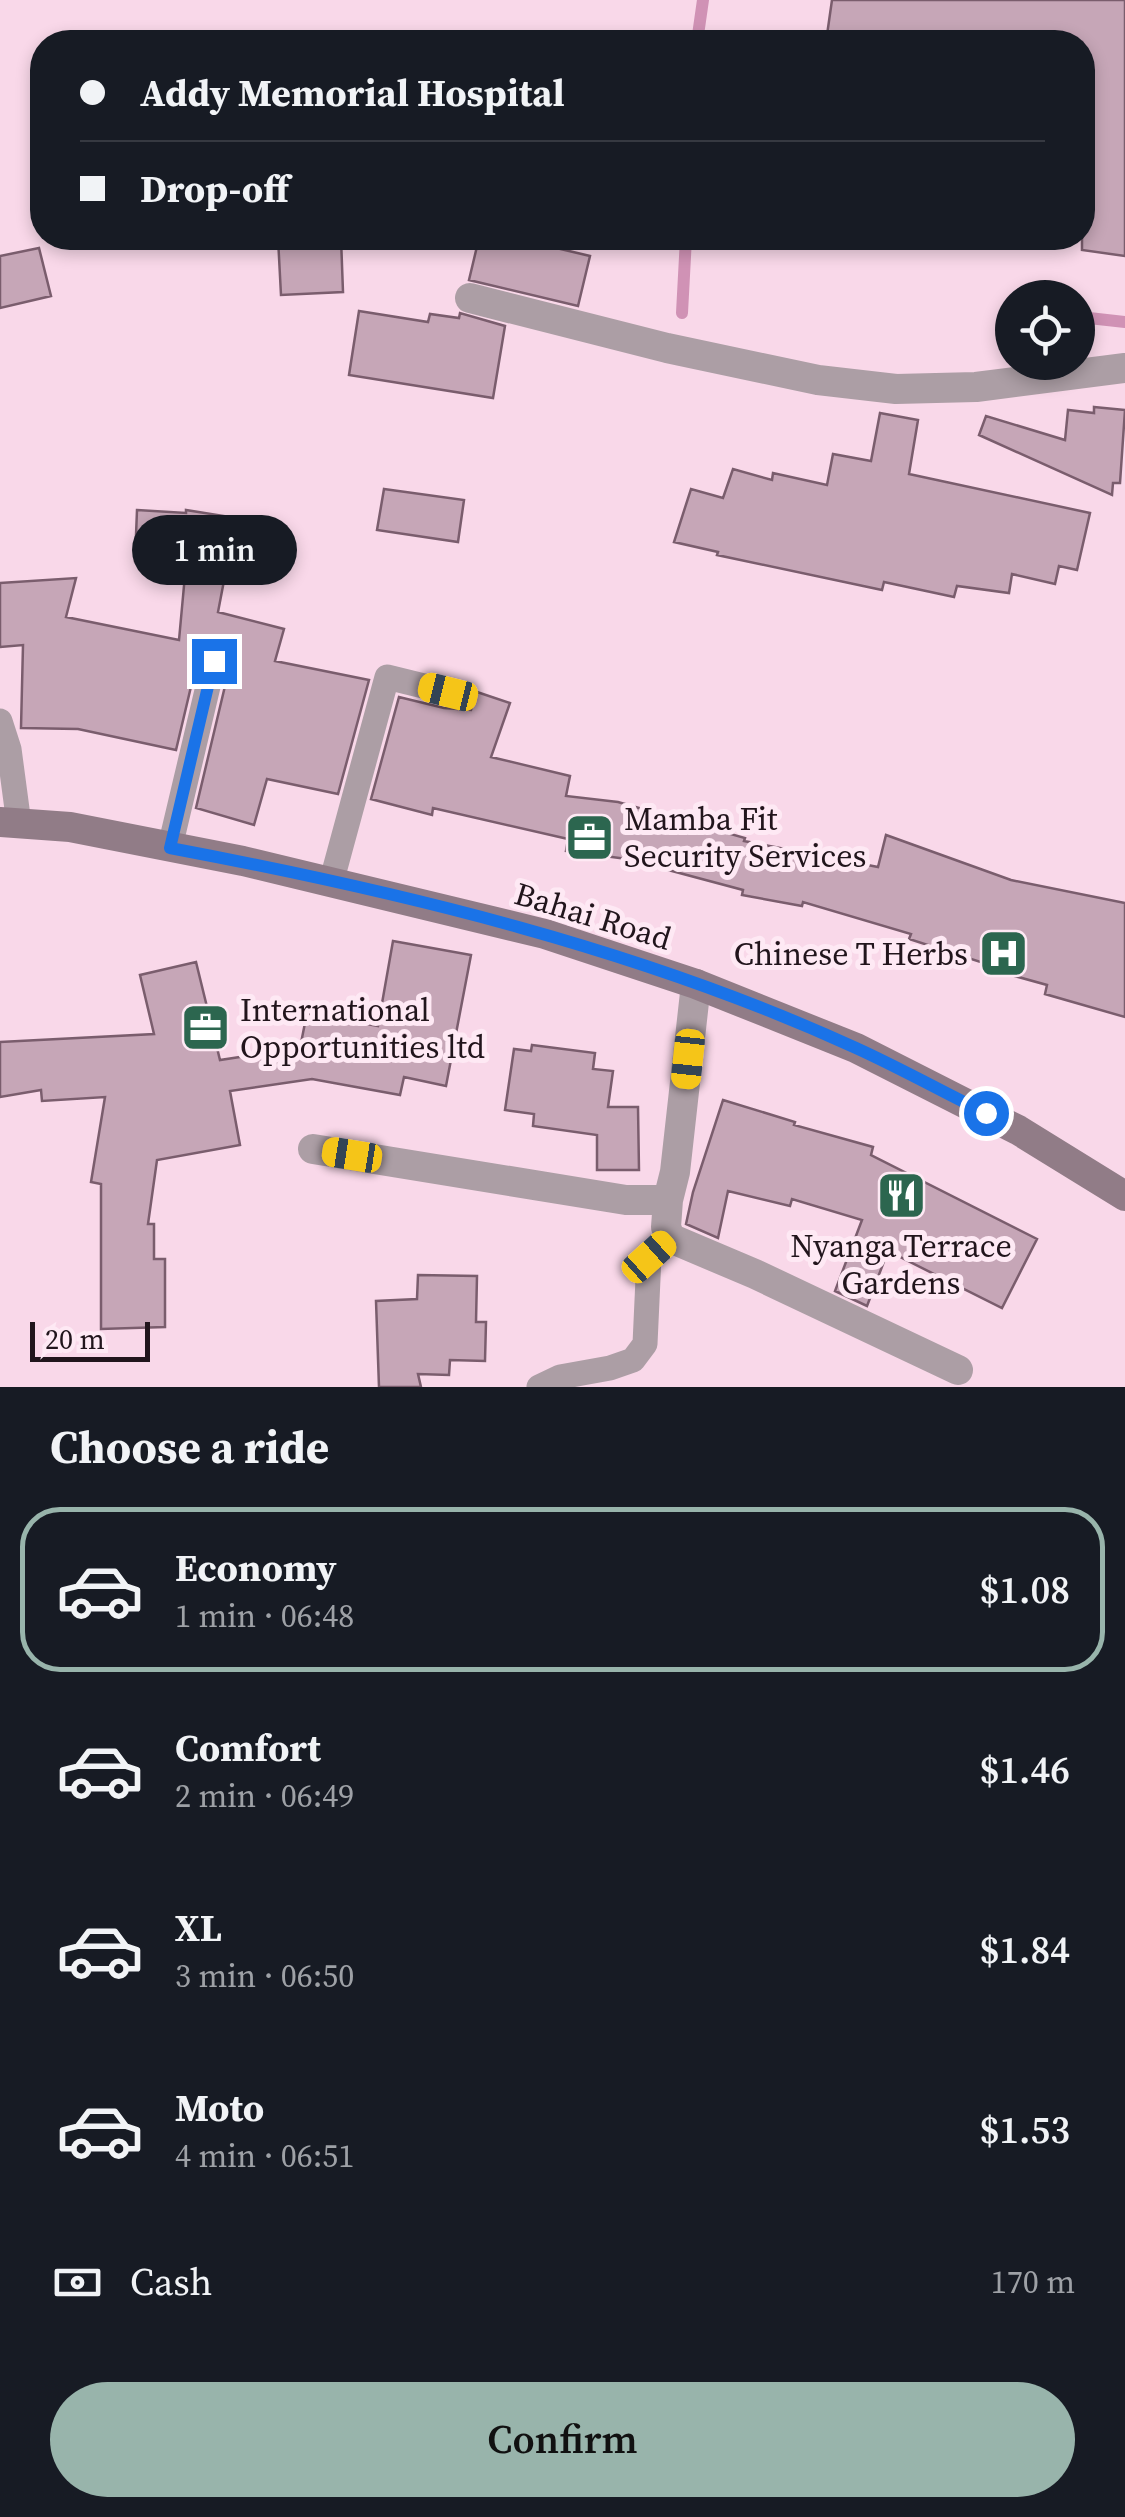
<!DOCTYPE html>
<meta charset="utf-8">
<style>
:root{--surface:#171b24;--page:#20242c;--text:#f1f3f6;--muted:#9ea1a6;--line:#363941;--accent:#98b4ab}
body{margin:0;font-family:"Source Serif 4",serif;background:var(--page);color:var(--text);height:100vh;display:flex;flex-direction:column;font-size:38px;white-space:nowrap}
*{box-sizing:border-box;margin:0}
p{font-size:32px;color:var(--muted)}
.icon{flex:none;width:55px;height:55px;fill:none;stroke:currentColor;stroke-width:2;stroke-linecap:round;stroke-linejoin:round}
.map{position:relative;height:1387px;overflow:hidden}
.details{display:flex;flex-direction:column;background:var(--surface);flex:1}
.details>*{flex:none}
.banner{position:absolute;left:30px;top:30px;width:1065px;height:220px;border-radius:40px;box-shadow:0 5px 15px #0003;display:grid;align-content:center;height:220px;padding:0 50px;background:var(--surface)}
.tools{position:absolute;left:995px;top:280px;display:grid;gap:20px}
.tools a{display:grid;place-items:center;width:100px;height:100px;border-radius:50%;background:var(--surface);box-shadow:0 5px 15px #0003;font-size:50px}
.scale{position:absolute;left:30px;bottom:25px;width:120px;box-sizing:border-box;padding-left:10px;border:5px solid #21151c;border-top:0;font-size:28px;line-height:35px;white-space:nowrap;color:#21151c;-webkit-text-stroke:8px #fee9f4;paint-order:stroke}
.end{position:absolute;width:45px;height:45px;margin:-22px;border:12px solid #1a73e8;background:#fff;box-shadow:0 0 0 5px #fff}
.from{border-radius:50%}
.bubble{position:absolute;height:70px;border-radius:35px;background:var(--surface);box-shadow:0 5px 15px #0003;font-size:32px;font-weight:600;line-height:70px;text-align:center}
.car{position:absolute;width:30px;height:60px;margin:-30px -15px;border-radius:12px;box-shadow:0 0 8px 2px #0007;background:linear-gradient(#f5c518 24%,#345 0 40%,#f5c518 0 76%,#345 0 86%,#f5c518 0)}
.banner b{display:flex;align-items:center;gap:35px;height:95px;font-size:38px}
.banner b+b{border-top:2px solid var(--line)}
.banner i{width:25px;height:25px;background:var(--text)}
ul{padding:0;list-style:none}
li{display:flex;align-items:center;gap:30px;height:165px;margin:0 20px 15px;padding:0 30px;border:5px solid transparent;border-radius:40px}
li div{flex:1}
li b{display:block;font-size:38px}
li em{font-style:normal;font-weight:600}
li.active{border-color:var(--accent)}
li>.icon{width:90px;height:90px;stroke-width:1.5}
h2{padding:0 50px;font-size:45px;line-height:120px}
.pay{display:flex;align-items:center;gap:25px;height:110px;padding:0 50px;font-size:38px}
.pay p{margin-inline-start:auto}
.action{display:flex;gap:20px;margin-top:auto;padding:20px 50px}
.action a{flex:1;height:115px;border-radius:60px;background:var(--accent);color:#111;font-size:40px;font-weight:600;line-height:115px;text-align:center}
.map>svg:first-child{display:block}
</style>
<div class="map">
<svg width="1125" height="1387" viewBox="0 0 1125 1387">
<rect width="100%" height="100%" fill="#f9d8e9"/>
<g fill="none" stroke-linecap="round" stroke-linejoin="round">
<!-- stream -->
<path stroke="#d092b5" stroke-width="12" d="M 697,42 L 703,0
M 682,313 L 686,238
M 1089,318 L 1125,322"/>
</g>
<!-- building -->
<path fill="#c6a6b7" stroke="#7a5d6d" stroke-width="2.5" d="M 832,0 L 1125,0 L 1125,256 L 1082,250 L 1082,42 L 826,42 Z
M 278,238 L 341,238 L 343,292 L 281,295 Z
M 479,238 L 514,238 L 590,256 L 578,306 L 469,280 Z
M 39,248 L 51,296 L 0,308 L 0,256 Z
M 359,311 L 428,322 L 430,314 L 459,318 L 460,313 L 505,326 L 493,398 L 349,375 Z
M 1094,407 L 1125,410 L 1120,483 L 1113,483 L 1112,495 L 979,435 L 986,416 L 1065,440 L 1068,410 L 1094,413 Z
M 880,413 L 918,420 L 909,474 L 1090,513 L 1077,570 L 1059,566 L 1055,584 L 1012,574 L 1009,593 L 957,586 L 954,597 L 884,582 L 882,590 L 717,555 L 718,552 L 674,542 L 691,489 L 723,498 L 733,469 L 772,480 L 773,473 L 827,485 L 833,454 L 871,461 Z
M 384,489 L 464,500 L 458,542 L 377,530 Z
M 137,510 L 186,513 L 186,510 L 236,518 L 218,612 L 284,629 L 275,661 L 369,680 L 338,794 L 267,779 L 254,825 L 196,808 L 230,665 L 226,650 L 217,645 L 203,649 L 198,657 L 176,750 L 78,729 L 21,728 L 23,645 L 0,647 L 0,583 L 76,578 L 66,617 L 179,640 L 186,564 L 135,561 Z
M 477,692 L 510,703 L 491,757 L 570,776 L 566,796 L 618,802 L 745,838 L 744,841 L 878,867 L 886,835 L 1011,880 L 1125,903 L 1125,1017 L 1045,994 L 1047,985 L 986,968 L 987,964 L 909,939 L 911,934 L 803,902 L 802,906 L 742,895 L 743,890 L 627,859 L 566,851 L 568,839 L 433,808 L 432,815 L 371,799 L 399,697 L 444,708 L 471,710 Z
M 393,941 L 471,955 L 446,1086 L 404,1077 L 400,1095 L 312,1079 L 230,1091 L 240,1145 L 157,1160 L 148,1224 L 154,1224 L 154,1259 L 165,1259 L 165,1327 L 101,1329 L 101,1184 L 91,1182 L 105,1097 L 42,1101 L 41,1090 L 0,1097 L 0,1042 L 154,1034 L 140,975 L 196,962 L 220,1060 L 300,1048 L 307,1013 L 378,1026 Z
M 532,1045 L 595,1053 L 593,1069 L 613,1071 L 608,1107 L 638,1107 L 639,1170 L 597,1170 L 597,1135 L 533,1126 L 534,1114 L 505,1110 L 514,1049 L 531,1051 Z
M 723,1100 L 795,1122 L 794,1125 L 873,1147 L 871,1155 L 1037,1239 L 1002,1308 L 888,1251 L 867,1306 L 835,1291 L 862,1220 L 792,1199 L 790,1206 L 728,1191 L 718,1238 L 686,1224 L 693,1192 Z
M 418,1275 L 477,1276 L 476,1322 L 486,1322 L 485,1361 L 450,1360 L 449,1375 L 418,1374 L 421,1387 L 379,1387 L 376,1301 L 417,1299 Z"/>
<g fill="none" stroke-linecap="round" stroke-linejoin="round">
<!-- lane -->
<path stroke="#ac9ea5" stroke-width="25" d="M 0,721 L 9,749 L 19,824
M 170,847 L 214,661
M 331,883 L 387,677 L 448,692
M 539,1387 L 560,1377 L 610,1368 L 633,1360 L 645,1344 L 649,1257 L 670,1238"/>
<!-- street -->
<path stroke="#ac9ea5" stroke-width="30" d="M 470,298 L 667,348 L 818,380 L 896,389 L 976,387 L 1125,368
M 313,1149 L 626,1200 L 668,1200 L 675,1172 L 696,984
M 668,1200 L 666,1227 L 670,1238 L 755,1274 L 958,1370"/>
<!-- secondary -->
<path stroke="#917c87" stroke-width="30" d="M 0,822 L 70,827 L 243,861 L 545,934 L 696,984 L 856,1048 L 1018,1130 L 1125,1196"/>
</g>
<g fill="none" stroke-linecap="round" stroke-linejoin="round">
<!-- route -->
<path stroke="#1a73e8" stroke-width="12" d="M 214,661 L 170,848 C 403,892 640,949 856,1048 C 900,1068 943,1092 986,1113"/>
</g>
<!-- icons -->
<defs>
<symbol id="office-square" viewBox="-11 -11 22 22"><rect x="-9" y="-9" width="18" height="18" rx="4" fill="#2c664f" stroke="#fee9f4"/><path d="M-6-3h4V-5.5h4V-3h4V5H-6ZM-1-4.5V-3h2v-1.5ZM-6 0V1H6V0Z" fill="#fff"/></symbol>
<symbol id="hospital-square" viewBox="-11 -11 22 22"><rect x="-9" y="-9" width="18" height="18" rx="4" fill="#2c664f" stroke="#fee9f4"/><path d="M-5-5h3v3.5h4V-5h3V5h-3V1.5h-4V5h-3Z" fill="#fff"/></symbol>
<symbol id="restaurant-square" viewBox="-11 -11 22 22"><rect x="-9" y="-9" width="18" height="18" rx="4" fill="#2c664f" stroke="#fee9f4"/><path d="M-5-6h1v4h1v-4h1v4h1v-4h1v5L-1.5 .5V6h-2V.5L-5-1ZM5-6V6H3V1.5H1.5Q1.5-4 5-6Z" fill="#fff"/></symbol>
</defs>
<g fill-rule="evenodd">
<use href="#office-square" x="562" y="810" width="55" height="55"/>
<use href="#hospital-square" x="976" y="926" width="55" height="55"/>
<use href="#office-square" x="178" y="1000" width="55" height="55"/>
<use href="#restaurant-square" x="874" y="1168" width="55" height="55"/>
</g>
<g text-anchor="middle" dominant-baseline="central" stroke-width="10" stroke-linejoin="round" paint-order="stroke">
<!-- poi labels -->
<g font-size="32" fill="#21151c" stroke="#fee9f4" text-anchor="start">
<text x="624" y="819">Mamba Fit<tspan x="624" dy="37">Security Services</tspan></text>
<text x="968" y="954" text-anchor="end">Chinese T Herbs</text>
<text x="240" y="1010">International<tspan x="240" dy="37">Opportunities ltd</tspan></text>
<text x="901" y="1246" text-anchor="middle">Nyanga Terrace<tspan x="901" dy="37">Gardens</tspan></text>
</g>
<!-- street labels -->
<g font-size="32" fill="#21151c" stroke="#fee9f4">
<text transform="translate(593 916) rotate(17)">Bahai Road</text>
</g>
</g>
</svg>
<div class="tools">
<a><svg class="icon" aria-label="locate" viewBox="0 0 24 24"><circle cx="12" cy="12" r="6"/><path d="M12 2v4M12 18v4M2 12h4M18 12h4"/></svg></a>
</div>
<div class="scale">20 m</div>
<i class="end from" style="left:986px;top:1113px"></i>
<i class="end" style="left:214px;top:661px"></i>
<div class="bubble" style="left:132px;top:515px;width:165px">1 min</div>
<i class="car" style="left:448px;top:692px;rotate:284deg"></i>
<i class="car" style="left:688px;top:1059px;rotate:186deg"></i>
<i class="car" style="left:352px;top:1155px;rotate:279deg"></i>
<i class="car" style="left:649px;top:1257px;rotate:48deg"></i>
<div class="banner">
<b><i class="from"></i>Addy Memorial Hospital</b>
<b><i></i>Drop-off</b>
</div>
</div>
<section class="details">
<h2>Choose a ride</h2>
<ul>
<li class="active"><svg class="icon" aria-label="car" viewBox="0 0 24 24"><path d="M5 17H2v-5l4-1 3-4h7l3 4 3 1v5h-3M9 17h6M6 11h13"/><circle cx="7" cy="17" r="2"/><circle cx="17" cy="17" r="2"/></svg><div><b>Economy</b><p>1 min · 06:48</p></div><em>$1.08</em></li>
<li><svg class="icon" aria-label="car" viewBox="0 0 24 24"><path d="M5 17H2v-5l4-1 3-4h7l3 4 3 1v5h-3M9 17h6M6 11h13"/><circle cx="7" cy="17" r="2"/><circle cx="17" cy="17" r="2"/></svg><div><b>Comfort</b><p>2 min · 06:49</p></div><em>$1.46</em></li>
<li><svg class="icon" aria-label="car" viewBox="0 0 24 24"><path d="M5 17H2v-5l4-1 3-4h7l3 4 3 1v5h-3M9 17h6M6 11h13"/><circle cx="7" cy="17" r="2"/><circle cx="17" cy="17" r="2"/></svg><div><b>XL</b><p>3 min · 06:50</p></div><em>$1.84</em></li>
<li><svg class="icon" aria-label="car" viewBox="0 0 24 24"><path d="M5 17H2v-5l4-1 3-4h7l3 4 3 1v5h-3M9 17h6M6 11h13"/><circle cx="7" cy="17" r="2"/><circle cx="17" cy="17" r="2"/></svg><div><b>Moto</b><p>4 min · 06:51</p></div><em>$1.53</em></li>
</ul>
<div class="pay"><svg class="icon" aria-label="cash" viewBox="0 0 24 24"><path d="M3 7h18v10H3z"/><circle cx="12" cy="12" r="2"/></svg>Cash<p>170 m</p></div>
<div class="action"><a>Confirm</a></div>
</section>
